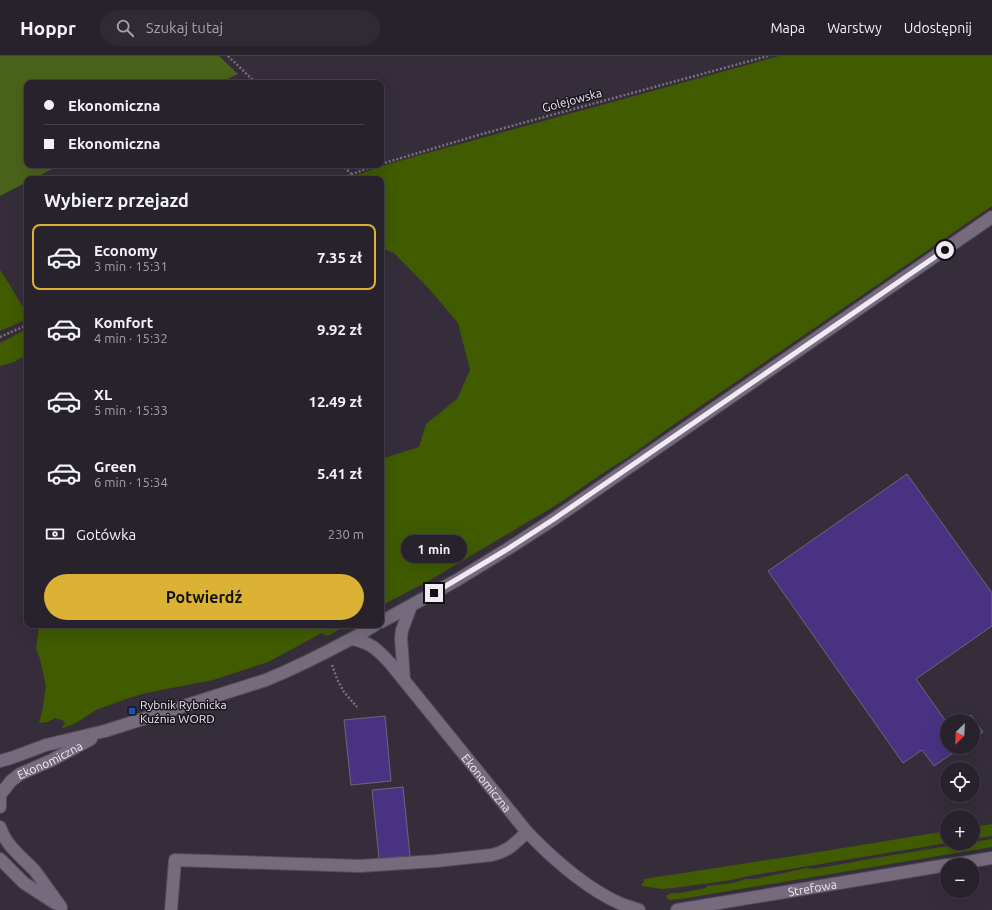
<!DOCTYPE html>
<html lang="pl">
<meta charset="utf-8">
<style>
:root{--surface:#28222c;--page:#302a34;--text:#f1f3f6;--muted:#a5a4a9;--line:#443f48;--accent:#dbb233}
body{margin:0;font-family:Ubuntu,sans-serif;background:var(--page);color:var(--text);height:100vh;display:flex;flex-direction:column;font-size:15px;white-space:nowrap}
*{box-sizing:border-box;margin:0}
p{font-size:13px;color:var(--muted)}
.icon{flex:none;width:22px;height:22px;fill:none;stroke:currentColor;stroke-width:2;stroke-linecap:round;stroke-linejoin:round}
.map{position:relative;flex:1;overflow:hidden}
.drawer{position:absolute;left:24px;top:120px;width:360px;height:452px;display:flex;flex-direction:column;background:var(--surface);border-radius:8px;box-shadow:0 4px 16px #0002,0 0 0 1px var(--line)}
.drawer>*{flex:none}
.banner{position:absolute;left:24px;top:24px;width:360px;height:88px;border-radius:8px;box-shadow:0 4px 16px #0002,0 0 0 1px var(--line);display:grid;align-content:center;height:88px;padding:0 20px;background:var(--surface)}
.needle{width:26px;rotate:204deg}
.fabs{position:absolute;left:940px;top:658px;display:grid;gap:8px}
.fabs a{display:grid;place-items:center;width:40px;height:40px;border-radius:50%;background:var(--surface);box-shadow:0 4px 16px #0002,0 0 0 1px var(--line);font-size:20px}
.end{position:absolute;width:18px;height:18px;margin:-9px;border:5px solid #efeaf3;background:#111;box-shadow:0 0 0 2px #111}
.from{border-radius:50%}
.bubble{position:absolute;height:28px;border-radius:14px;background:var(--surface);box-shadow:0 4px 16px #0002,0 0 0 1px var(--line);font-size:13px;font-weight:700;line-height:28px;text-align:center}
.banner b{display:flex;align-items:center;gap:14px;height:38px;font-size:15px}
.banner b+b{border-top:1px solid var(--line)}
.banner i{width:10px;height:10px;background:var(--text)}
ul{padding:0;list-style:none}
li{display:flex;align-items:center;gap:12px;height:66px;margin:0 8px 6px;padding:0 12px;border:2px solid transparent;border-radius:8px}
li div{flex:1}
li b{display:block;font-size:15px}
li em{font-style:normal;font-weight:700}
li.current{border-color:var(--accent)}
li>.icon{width:36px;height:36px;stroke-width:1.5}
h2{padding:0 20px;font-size:18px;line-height:48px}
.pay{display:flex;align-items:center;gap:10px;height:44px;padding:0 20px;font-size:15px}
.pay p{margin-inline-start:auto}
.cta{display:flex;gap:8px;margin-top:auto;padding:8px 20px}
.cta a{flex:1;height:46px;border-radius:24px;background:var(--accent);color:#111;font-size:16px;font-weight:700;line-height:46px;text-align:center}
header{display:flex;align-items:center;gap:24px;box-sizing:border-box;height:56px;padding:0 20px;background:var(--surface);border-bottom:1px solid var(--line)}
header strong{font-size:19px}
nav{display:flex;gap:22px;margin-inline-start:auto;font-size:14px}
.search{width:280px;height:36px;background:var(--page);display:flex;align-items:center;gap:10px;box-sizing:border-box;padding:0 14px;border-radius:22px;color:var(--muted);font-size:15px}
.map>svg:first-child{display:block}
</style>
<header>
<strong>Hoppr</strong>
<div class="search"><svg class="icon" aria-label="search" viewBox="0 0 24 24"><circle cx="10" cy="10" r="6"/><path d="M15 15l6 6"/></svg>Szukaj tutaj</div>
<nav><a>Mapa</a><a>Warstwy</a><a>Udostępnij</a></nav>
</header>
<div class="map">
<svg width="992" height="854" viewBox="0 0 992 854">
<rect width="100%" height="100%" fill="#362d3b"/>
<!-- green -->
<path fill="#405b00" d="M 779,0 L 992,0 L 992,150 L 663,376 L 633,398 L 606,415 L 558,448 L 430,524 L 381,550 L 381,403 L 419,391 L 426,368 L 457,343 L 470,314 L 458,267 L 431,235 L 394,197 L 381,192 L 381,123 L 347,123 L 376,112 L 413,101 Z
M 0,214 L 11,231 L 27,258 L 27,265 L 23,265 L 0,275 Z
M 27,273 L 27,298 L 14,306 L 0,310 L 0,287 Z
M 39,569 L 346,569 L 328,580 L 325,579 L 322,577 L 268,606 L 213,624 L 146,637 L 126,643 L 96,654 L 76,667 L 63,672 L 62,671 L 65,668 L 64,665 L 55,662 L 48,666 L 39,667 L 42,656 L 46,630 L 40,603 L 36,592 Z
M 992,768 L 992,780 L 973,783 L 973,771 Z
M 947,775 L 947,787 L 749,820 L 732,824 L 673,832 L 662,833 L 642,830 L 642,827 L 644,827 L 644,823 L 800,799 Z
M 992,783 L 992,791 L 687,842 L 670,844 L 667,842 L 666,840 L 671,837 L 680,837 L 706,832 L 707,830 L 733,827 L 746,823 L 755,823 L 807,812 L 813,813 L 854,806 L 863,804 L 966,787 L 973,787 L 973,786 Z"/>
<!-- forest -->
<path fill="#4a631b" d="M 0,0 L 219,0 L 238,18 L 219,27 L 27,27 L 27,109 L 60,109 L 33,123 L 27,123 L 27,126 L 0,140 Z"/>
<!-- building -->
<path fill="#493281" stroke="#6a6778" d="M 907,418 L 992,537 L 992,570 L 916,623 L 947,667 L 947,691 L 962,691 L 934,710 L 922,694 L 903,707 L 768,515 Z
M 971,659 L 983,676 L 973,683 L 973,665 L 963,665 Z
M 385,660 L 391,725 L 351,729 L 344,664 Z
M 403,731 L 410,800 L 379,803 L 372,734 Z"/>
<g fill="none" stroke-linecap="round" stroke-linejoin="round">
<defs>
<g id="minor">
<path d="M 381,566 L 457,524 L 506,494 L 554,463 L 992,161"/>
<path id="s1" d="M 352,583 C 370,586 378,594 390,607 L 527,776 C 554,804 585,832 621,848 C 627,850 633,852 639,854"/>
<path d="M 404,624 L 401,582 L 402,574 L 411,550"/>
<path d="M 0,705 L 11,702 L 46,689 L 105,675 L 266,624 C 295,612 323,598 351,583 C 359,579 367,574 375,569"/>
<path d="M 0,738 L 0,751"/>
<path id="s2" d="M 0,739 L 11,725 L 20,718 L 52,704 L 91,683"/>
<path d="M 0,771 C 6,790 22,801 35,815 C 44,827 52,839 61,851"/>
<path d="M 0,803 L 24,827 L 55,847"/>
<path d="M 949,809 L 992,802"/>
<path d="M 171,854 L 175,804 L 360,810 L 436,805 L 492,799 C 509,795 515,787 527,776"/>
<path id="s3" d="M 677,854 L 947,809"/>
</g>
</defs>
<!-- minor casing -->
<use href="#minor" stroke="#544c58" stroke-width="14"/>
<!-- path -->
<path stroke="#78707c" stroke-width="2.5" stroke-dasharray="2 2" stroke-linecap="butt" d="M 228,0 L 256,27
M 381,108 L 482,78 L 768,0
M 341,109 L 352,118
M 340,123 L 376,109
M 0,281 L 27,269
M 332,609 L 337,623 L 344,636 L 357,651"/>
<!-- minor -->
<use href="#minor" stroke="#756b7c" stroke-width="12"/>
</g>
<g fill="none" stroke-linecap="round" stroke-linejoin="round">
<!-- route -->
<path stroke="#efeaf3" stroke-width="5" d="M 434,537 L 506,494 L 554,463 L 945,194"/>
</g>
<!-- markers -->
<rect fill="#1a4fb4" stroke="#1b171e" stroke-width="1.5" x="128" y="651" width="8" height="8" rx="2"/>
<g text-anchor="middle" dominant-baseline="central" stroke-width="3" stroke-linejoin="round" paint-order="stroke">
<!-- street labels -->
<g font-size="12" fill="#efeaf3" stroke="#1b171e">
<text transform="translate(572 44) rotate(-15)">Golejowska</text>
<text stroke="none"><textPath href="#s2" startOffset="62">Ekonomiczna</textPath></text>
<text stroke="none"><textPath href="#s1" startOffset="200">Ekonomiczna</textPath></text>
<text stroke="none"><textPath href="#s3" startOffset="137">Strefowa</textPath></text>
</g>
<!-- poi labels -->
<g font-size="12" fill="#efeaf3" stroke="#1b171e" text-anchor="start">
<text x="140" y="648">Rybnik Rybnicka<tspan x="140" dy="14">Kuźnia WORD</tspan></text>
</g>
</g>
</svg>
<div class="fabs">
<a><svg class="needle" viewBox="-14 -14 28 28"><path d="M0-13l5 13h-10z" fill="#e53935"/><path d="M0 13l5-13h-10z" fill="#a5a4a9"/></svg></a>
<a><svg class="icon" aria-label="locate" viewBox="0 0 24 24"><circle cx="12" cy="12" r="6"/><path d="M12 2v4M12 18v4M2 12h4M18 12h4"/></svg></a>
<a>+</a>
<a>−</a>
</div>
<i class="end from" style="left:945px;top:194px"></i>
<i class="end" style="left:434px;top:537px"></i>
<div class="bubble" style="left:401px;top:479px;width:66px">1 min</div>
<div class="banner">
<b><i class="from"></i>Ekonomiczna</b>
<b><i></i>Ekonomiczna</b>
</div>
<section class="drawer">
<h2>Wybierz przejazd</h2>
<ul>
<li class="current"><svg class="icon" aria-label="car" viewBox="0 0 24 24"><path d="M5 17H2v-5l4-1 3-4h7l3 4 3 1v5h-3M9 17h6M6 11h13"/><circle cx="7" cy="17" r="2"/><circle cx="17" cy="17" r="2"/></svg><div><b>Economy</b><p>3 min · 15:31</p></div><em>7.35 zł</em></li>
<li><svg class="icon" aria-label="car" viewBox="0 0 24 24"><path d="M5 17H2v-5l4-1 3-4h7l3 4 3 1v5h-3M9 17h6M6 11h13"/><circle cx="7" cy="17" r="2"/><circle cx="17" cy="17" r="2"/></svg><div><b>Komfort</b><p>4 min · 15:32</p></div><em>9.92 zł</em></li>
<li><svg class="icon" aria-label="car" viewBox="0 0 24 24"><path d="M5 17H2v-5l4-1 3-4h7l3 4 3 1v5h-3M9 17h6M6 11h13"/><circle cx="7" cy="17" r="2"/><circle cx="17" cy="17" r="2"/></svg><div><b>XL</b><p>5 min · 15:33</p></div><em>12.49 zł</em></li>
<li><svg class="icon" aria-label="car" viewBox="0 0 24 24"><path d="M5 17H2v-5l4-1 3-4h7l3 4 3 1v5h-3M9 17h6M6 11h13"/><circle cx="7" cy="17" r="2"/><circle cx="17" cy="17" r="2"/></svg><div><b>Green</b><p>6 min · 15:34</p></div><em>5.41 zł</em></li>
</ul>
<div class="pay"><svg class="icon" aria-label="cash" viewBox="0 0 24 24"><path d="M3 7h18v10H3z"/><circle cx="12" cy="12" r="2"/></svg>Gotówka<p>230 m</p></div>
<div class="cta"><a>Potwierdź</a></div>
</section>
</div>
